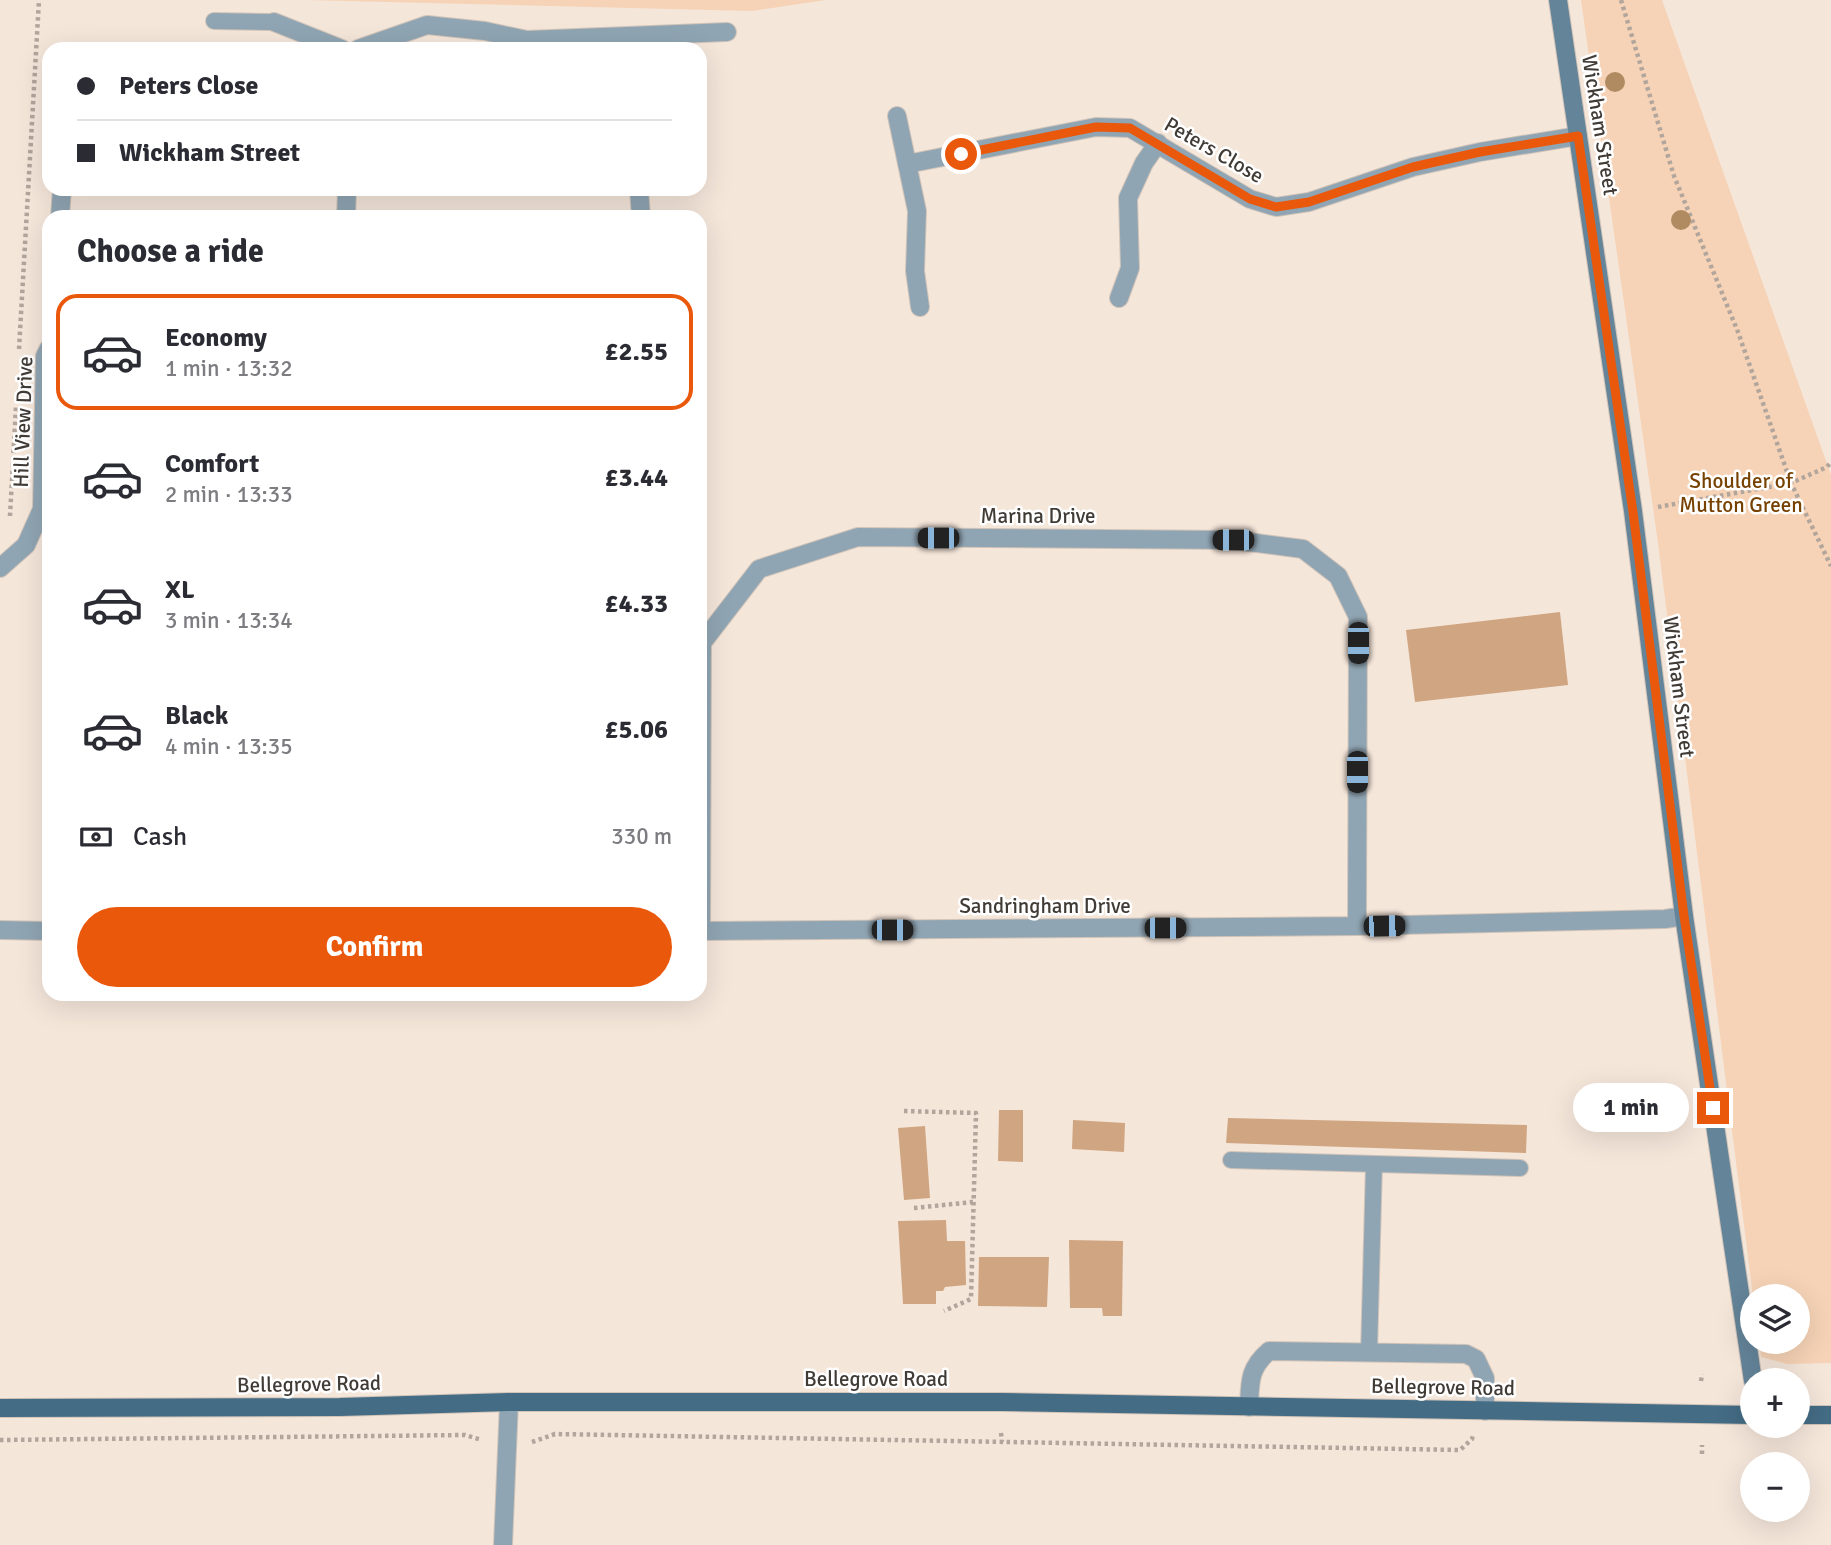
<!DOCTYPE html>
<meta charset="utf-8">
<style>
:root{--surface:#fff;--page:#f7f7f7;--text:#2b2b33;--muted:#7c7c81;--line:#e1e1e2;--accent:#ea580c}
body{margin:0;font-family:Signika,sans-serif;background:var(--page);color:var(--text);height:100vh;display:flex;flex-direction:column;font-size:26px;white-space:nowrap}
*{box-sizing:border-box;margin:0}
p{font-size:23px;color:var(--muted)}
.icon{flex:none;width:38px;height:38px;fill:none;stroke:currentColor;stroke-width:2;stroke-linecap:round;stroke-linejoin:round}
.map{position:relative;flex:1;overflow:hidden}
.sheet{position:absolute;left:42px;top:210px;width:665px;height:791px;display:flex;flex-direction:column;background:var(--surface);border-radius:21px;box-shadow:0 7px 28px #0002}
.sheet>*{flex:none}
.top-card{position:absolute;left:42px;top:42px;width:665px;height:154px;border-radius:21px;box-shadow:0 7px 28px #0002;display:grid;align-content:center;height:154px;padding:0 35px;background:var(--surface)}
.buttons{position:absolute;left:1740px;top:1284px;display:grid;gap:14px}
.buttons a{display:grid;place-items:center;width:70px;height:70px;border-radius:50%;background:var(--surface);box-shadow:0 7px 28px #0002;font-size:35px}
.end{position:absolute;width:32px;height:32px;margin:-16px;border:9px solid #ea580c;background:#fff;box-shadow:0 0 0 4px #fff}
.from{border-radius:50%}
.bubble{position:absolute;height:49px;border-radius:24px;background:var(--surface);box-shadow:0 7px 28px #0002;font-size:23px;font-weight:700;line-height:49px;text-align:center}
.car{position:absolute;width:21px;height:42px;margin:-21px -10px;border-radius:9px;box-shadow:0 0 5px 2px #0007;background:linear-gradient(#222 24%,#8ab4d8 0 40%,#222 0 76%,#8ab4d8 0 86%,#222 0)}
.top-card b{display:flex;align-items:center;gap:24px;height:66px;font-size:26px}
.top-card b+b{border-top:2px solid var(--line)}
.top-card i{width:18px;height:18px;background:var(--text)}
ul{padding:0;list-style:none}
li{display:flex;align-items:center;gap:21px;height:116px;margin:0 14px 10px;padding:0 21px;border:4px solid transparent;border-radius:21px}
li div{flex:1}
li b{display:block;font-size:26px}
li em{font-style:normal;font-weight:700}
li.current{border-color:var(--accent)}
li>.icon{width:63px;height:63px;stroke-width:1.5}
h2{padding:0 35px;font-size:32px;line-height:84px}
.pay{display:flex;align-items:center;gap:18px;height:77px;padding:0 35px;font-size:26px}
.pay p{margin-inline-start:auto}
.cta{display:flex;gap:14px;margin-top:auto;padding:14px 35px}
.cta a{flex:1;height:80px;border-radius:42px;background:var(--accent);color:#fff;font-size:28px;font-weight:700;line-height:80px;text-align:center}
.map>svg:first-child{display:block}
</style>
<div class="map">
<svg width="1831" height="1545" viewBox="0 0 1831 1545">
<rect width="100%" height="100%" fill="#f5e6da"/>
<!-- green -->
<path fill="#f6d3b6" d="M 305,0 L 826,0 L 752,11 Z
M 1581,0 L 1662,0 L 1831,475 L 1831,1363 L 1787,1364 L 1761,1357 L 1759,1342 L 1797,1342 L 1797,1297 L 1753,1297 L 1658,543 Z"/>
<!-- building -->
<path fill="#d0a581" d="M 1560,612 L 1568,685 L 1415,702 L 1406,630 Z
M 999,1110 L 1023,1110 L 1023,1162 L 998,1161 Z
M 1228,1118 L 1527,1125 L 1526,1153 L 1226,1143 Z
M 1073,1120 L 1125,1123 L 1124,1152 L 1072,1149 Z
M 925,1126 L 930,1198 L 904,1200 L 898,1128 Z
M 946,1220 L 947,1241 L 965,1241 L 966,1285 L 945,1287 L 943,1291 L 936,1291 L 936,1304 L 903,1304 L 898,1221 Z
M 1069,1240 L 1123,1241 L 1122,1316 L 1103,1316 L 1102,1308 L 1070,1308 Z
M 979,1257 L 1049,1257 L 1047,1307 L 978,1306 Z"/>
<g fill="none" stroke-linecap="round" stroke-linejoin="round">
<defs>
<path id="lane" d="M 214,21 L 274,22
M 1231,1160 L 1520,1168
M 1369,1353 L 1374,1164"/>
<path id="street" d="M 274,22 L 342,49
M 358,49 L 427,25 L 485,31 L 527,40 L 727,32
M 897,116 L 917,211 L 915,271 L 920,307
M 907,164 L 1096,127 L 1130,128 L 1250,199 L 1276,207 L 1309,202 L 1413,167 L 1480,152 L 1578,136
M 639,189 L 641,217
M 60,217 L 62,189
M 346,217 L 347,189
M 1119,298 L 1130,268 L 1128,198 L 1144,163 L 1158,143
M 0,568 L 26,545 L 42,509 L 45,356 L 49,348
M 0,930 L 49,931
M 700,931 L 1357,926 L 1665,919 L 1684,916
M 701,931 L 702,643 L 759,569 L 858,537 L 1233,540 L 1303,549 L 1338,576 L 1358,617 L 1357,926
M 1249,1407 C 1250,1382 1249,1368 1269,1351 L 1466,1354 L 1476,1359 L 1485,1378 L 1485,1411
M 503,1545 L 509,1402"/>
<path id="secondary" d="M 1558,0 L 1633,511 L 1684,916 L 1753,1381"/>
<path id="primary" d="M 0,1408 L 340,1407 L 509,1402 L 1002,1402 L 1752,1415
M 1797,1415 L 1831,1415"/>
</defs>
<!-- lane casing -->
<use href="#lane" stroke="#d1c4b9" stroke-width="18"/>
<!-- street casing -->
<use href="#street" stroke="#d1c4b9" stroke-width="20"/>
<!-- secondary casing -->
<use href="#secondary" stroke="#d1c4b9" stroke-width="20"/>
<!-- primary casing -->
<use href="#primary" stroke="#d1c4b9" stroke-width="20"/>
<!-- path -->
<path stroke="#b1a59c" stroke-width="4.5" stroke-dasharray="3.5 3.5" stroke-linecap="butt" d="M 1621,0 L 1674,176 L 1738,332 L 1791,483 L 1831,566
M 19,349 L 39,0
M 1658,507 L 1791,483 L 1827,467 L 1831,462
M 10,516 L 16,406
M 904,1111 L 976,1113 L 971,1299 L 944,1311
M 914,1208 L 973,1202
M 1701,1381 L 1702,1374
M 1001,1433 L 1002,1442
M 0,1440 L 465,1435 L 482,1440
M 532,1442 L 555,1434 L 1460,1450 L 1472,1439 L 1473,1435
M 1702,1454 L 1702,1445"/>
<!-- lane -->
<use href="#lane" stroke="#90a5b3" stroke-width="16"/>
<!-- street -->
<use href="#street" stroke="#90a5b3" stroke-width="18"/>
<!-- secondary -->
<use href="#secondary" stroke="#648499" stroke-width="18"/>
<!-- primary -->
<use href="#primary" stroke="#446c85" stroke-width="18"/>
</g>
<!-- trees -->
<g fill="#b08b62">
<circle cx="1615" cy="82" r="10"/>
<circle cx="1681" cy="220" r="10"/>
</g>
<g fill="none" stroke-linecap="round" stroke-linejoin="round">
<!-- route -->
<path stroke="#ea580c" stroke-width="9" d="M 961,154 L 1096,127 L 1130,128 L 1250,199 L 1276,207 L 1309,202 L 1413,167 L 1435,162 L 1480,152 L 1578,136 L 1633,512 L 1684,916 L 1713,1108"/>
</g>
<g text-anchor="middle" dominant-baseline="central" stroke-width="5" stroke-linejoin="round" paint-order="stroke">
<!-- street labels -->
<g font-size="21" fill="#413b36" stroke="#fff">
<text transform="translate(1600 125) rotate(81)">Wickham Street</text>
<text transform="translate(1214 150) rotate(30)">Peters Close</text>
<text transform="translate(23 422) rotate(-88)">Hill View Drive</text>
<text x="1038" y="516">Marina Drive</text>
<text transform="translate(1679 687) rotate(83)">Wickham Street</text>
<text x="1045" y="906">Sandringham Drive</text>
<text x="876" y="1379">Bellegrove Road</text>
<text transform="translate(309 1384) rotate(-1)">Bellegrove Road</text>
<text transform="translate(1443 1387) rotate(1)">Bellegrove Road</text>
</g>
<!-- park labels -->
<g font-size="21" fill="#774100" stroke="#fff">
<text x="1741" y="481">Shoulder of<tspan x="1741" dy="24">Mutton Green</tspan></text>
</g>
</g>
</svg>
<div class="buttons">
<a><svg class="icon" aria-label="layers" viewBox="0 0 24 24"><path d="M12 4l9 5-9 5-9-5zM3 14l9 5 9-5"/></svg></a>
<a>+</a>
<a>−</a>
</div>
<i class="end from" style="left:961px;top:154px"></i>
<i class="end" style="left:1713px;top:1108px"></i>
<div class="bubble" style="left:1573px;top:1083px;width:116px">1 min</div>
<i class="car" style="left:938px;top:538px;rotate:270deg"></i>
<i class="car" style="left:1233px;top:540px;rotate:270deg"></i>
<i class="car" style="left:1358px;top:643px;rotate:180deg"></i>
<i class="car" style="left:1357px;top:772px;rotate:180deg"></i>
<i class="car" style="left:1384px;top:926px;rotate:89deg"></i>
<i class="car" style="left:1165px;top:928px;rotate:90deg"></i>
<i class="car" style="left:892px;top:930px;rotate:90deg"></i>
<div class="top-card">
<b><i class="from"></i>Peters Close</b>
<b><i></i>Wickham Street</b>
</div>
<section class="sheet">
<h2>Choose a ride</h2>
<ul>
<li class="current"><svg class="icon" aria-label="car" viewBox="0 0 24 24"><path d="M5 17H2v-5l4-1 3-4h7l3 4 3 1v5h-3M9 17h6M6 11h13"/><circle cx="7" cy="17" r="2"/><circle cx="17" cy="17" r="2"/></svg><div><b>Economy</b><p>1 min · 13:32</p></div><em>£2.55</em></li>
<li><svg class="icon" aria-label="car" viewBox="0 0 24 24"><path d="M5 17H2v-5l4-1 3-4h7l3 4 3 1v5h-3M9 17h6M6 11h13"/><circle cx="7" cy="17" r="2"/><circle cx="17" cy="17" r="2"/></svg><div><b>Comfort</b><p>2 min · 13:33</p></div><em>£3.44</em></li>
<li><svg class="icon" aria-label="car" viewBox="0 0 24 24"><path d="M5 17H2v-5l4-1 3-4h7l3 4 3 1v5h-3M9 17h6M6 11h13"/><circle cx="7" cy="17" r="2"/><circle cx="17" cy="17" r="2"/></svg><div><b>XL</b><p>3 min · 13:34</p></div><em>£4.33</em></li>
<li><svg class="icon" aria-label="car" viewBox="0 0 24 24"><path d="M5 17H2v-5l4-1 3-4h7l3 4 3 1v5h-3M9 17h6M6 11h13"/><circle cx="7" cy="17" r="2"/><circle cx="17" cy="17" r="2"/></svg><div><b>Black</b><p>4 min · 13:35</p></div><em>£5.06</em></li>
</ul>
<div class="pay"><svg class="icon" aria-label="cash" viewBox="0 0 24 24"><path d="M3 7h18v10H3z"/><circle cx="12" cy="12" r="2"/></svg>Cash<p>330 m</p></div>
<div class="cta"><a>Confirm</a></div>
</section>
</div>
